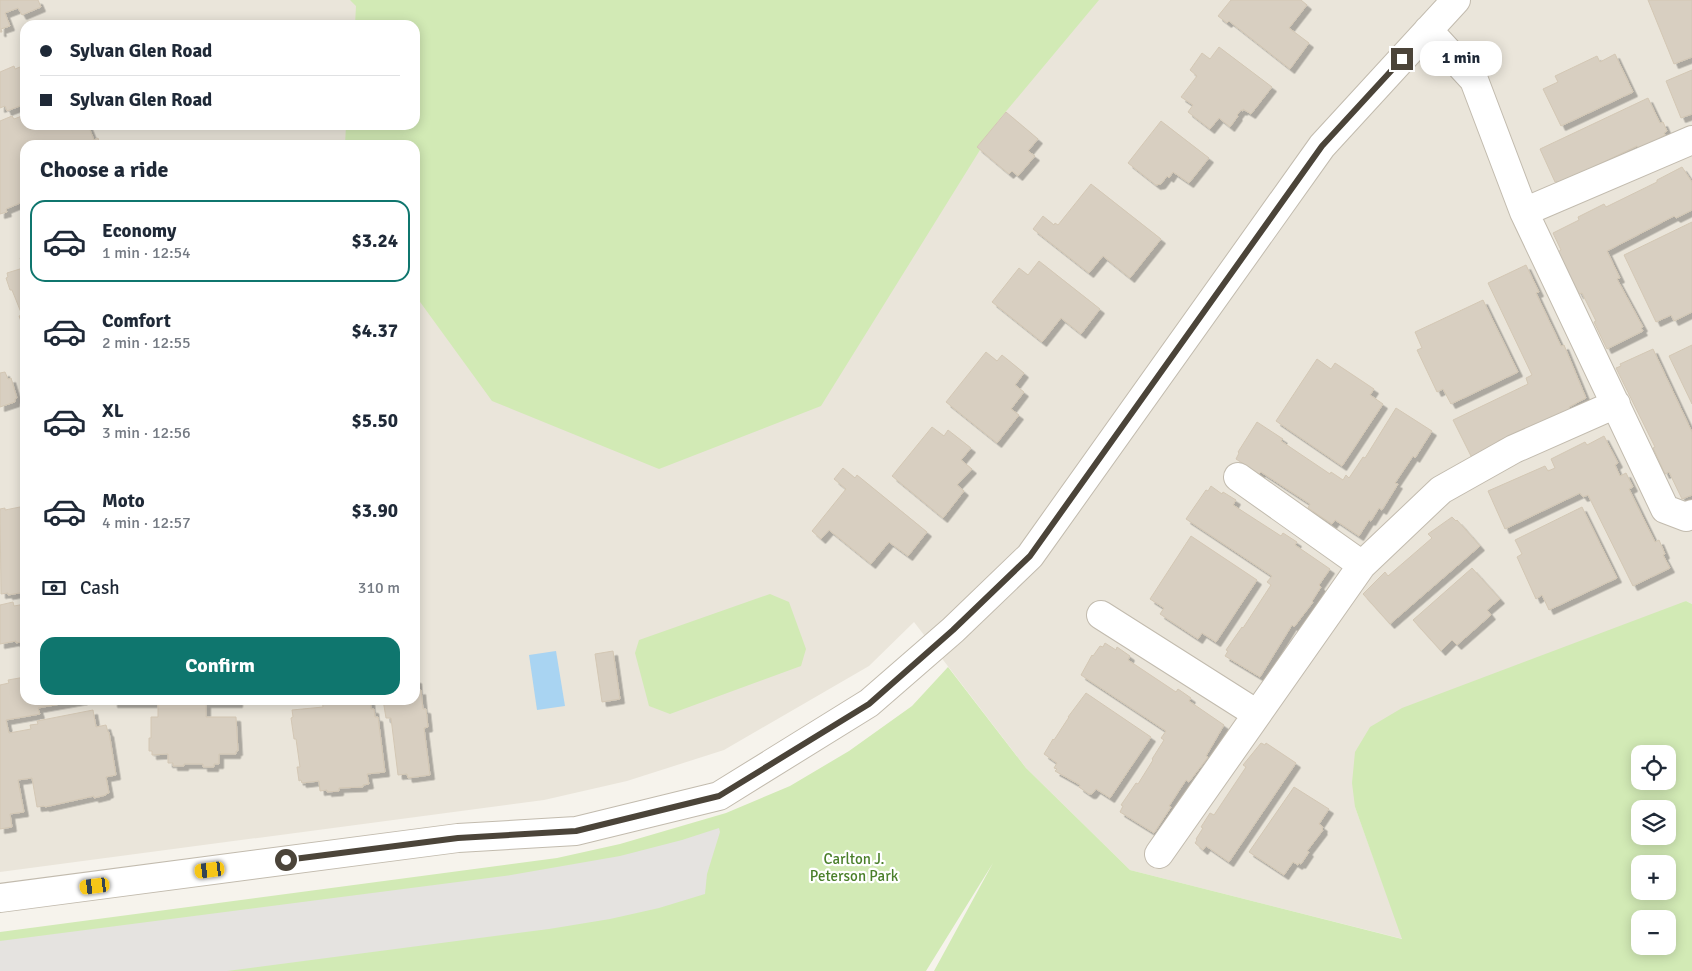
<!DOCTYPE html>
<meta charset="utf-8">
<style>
:root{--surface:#fff;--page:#f6f6f7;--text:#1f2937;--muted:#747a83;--line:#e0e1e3;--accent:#0f766e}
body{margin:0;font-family:Signika,sans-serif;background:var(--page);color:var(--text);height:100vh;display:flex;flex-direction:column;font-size:19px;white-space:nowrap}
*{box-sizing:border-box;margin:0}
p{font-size:16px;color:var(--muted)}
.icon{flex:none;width:28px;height:28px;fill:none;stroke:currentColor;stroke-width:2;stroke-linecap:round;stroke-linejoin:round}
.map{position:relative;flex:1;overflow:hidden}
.panel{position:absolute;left:20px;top:140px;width:400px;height:565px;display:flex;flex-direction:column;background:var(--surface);border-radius:15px;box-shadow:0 2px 12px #0003}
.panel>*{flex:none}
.hud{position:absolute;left:20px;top:20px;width:400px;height:110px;border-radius:15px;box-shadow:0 2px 12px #0003;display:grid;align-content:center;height:110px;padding:0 20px;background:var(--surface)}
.controls{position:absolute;left:1631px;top:745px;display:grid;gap:10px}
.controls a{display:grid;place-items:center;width:45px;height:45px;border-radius:10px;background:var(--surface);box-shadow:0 2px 12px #0003;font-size:25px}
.end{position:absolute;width:22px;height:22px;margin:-11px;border:6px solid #4b4439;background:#fff;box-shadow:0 0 0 2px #fff}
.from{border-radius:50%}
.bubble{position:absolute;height:35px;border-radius:15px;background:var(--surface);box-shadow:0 2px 12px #0003;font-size:16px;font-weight:700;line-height:35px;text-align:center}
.car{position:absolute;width:15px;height:30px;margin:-15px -8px;border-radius:6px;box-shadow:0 0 4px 1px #0007;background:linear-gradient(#f5c518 24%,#345 0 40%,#f5c518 0 76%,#345 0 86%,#f5c518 0)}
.hud b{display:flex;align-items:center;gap:18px;height:48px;font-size:19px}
.hud b+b{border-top:1px solid var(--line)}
.hud i{width:12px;height:12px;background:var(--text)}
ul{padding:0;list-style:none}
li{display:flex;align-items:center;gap:15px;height:82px;margin:0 10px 8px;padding:0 10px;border:2px solid transparent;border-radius:15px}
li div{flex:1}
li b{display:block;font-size:19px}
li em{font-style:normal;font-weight:700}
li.active{border-color:var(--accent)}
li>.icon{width:45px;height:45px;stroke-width:1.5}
h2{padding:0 20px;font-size:22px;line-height:60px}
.pay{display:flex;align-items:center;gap:12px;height:55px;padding:0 20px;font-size:19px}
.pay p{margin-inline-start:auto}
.button{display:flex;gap:10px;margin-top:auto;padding:10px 20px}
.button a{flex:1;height:58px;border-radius:15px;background:var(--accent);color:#fff;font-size:20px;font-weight:700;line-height:58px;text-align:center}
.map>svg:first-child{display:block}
</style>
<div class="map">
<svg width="1692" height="971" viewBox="0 0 1692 971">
<defs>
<filter id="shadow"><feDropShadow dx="4.5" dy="4.5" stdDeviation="0" flood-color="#0004"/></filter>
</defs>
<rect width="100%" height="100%" fill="#f6f3ec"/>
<!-- residential -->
<path fill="#eae5da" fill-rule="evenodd" d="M 0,0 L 1692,0 L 1692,604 L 1686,601 L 1355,807 L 1403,939 L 1130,870 L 1026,768 L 914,622 L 869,666 L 724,750 L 627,781 L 544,800 L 0,872 ZM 25,25 L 415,25 L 415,125 L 25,125 ZM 25,145 L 415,145 L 415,700 L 25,700 Z"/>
<!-- green -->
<path fill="#d2eab5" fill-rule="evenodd" d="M 350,0 L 1099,0 L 998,121 L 821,406 L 659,469 L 492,401 L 415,295 L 415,145 L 345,145 L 346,125 L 415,125 L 415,25 L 355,25 L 356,6 Z
M 770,594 L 789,602 L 806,649 L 801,666 L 670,714 L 649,706 L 635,653 L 639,640 Z
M 1686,601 L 1692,604 L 1692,971 L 934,971 L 993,863 L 926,971 L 0,971 L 0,932 L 557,858 L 620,844 L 726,813 L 790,786 L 849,751 L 912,706 L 948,667 L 1026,768 L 1130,870 L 1402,939 L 1355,807 L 1352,783 L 1355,752 L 1370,727 L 1402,708 ZM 1640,754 L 1668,754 L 1668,781 L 1640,781 ZM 1640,809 L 1668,809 L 1668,836 L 1640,836 ZM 1640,864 L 1668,864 L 1668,891 L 1640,891 ZM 1640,919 L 1668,919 L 1668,946 L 1640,946 Z"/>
<!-- parking -->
<path fill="#e5e3e0" d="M 719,828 L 720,832 L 707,874 L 705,894 L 659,908 L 610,919 L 549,929 L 227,971 L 0,971 L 0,941 L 511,875 L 620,856 L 682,840 Z"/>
<!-- water -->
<path fill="#a9d4f2" d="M 556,651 L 565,706 L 537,710 L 529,655 Z"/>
<!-- building -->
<path fill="#d8cfc1" stroke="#d3c7b4" filter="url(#shadow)" d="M 0,0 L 38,0 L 41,7 L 22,15 L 18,8 L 5,13 L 10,26 L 1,29 L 2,32 L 0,32 Z
M 1231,0 L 1301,0 L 1307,5 L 1289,28 L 1309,43 L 1290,69 L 1229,21 L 1227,23 L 1218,16 Z
M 1648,0 L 1692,0 L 1692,57 L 1674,64 Z
M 1219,47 L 1272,87 L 1251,114 L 1243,109 L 1243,111 L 1241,110 L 1237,115 L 1238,116 L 1230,127 L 1219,118 L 1210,129 L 1188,112 L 1193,105 L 1181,97 L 1197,76 L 1190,70 L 1202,53 L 1210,59 Z
M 1615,54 L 1633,92 L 1561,126 L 1543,89 L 1558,82 L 1555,76 L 1597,56 L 1600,62 Z
M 25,65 L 25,104 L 7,111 L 5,106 L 0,108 L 0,72 L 14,66 L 15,69 Z
M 1692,70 L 1692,114 L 1681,118 L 1666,81 Z
M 1648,98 L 1660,123 L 1663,122 L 1667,131 L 1664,133 L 1665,135 L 1639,150 L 1637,146 L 1585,171 L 1559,186 L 1557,181 L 1555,182 L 1540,149 Z
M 1006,112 L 1038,139 L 1028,151 L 1035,156 L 1018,176 L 1012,171 L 1009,174 L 977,147 Z
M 12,116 L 14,119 L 22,116 L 23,119 L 25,118 L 25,125 L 88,125 L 94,140 L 98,138 L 100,145 L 25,145 L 25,201 L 6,209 L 7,212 L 0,214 L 0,121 Z
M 1161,121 L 1209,158 L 1189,183 L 1173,172 L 1169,178 L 1167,176 L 1161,184 L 1156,185 L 1128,163 Z
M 1682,167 L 1692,182 L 1692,210 L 1676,218 L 1674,216 L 1607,251 L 1620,278 L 1617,279 L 1643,327 L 1641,328 L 1643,331 L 1607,349 L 1594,322 L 1596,321 L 1582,293 L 1579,294 L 1558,252 L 1561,250 L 1553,233 L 1579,220 L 1578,217 L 1604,204 L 1606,207 L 1657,182 L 1657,180 Z
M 1091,184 L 1161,239 L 1130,278 L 1103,256 L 1089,273 L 1033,229 L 1043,216 L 1054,225 L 1055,223 L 1058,225 Z
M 1692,222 L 1692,312 L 1674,321 L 1671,315 L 1656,322 L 1624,255 Z
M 25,257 L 25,332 L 19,316 L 22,315 L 12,290 L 10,290 L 6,278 L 8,277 L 7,273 L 23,268 L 20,258 Z
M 1039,261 L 1100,309 L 1081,334 L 1061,318 L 1042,342 L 992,302 L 1019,268 L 1028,275 Z
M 1526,265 L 1539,292 L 1536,293 L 1561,346 L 1564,345 L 1586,398 L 1569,407 L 1571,411 L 1537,427 L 1535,424 L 1498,441 L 1500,444 L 1472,458 L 1453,420 L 1528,384 L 1526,378 L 1532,375 L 1488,283 Z
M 1483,300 L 1518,372 L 1451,404 L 1443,389 L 1437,392 L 1417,350 L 1422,348 L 1415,332 Z
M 1692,345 L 1692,404 L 1669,356 Z
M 1653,349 L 1692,432 L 1692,495 L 1682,499 L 1669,472 L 1665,474 L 1653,448 L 1655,447 L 1616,368 L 1621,366 L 1620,364 Z
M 986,352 L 997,361 L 1002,355 L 1024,373 L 1015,385 L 1024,392 L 1011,409 L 1019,415 L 997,443 L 946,402 Z
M 1317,359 L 1331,369 L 1335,363 L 1374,389 L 1370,395 L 1383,404 L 1342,466 L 1276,421 Z
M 5,372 L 8,379 L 11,378 L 17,398 L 15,399 L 15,402 L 0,407 L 0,373 Z
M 1396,408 L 1432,431 L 1415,458 L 1413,456 L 1395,483 L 1398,484 L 1382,510 L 1379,508 L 1371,521 L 1369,520 L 1359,536 L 1335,520 L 1332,524 L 1308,508 L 1310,504 L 1261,472 L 1259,474 L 1236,459 L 1239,453 L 1238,452 L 1257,422 L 1283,439 L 1281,441 L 1330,474 L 1331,472 L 1343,480 L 1346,475 L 1349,478 L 1363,457 L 1365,458 Z
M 932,427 L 944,436 L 948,430 L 971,448 L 961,460 L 972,469 L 957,485 L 964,491 L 943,518 L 892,476 Z
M 1604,436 L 1618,463 L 1615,465 L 1620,476 L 1626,473 L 1633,487 L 1629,489 L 1655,542 L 1659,540 L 1665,554 L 1663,555 L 1670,568 L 1633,586 L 1588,495 L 1583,497 L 1580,493 L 1505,529 L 1488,491 L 1545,466 L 1548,471 L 1555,468 L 1551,459 L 1585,442 L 1587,445 Z
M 843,468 L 855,478 L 857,475 L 927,532 L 908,556 L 889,542 L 871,564 L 829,530 L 821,539 L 812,531 L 846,489 L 834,479 Z
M 1211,486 L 1222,494 L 1223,492 L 1236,500 L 1233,505 L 1281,536 L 1283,533 L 1297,542 L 1295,545 L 1330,569 L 1319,585 L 1321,587 L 1312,601 L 1313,602 L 1294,627 L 1292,625 L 1260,677 L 1225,656 L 1228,651 L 1226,650 L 1242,627 L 1243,628 L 1271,585 L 1267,582 L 1272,576 L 1186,519 L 1206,490 L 1208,491 Z
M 25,506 L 25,592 L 8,595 L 8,593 L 1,594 L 0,509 L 5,508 L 5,510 Z
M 1582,507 L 1617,578 L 1549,610 L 1542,595 L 1536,599 L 1517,557 L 1522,554 L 1515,540 Z
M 1452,517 L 1456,521 L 1457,520 L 1480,546 L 1390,624 L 1363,594 L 1385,572 L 1388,576 L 1432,538 L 1428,534 Z
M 1191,536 L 1257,580 L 1216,642 L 1202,633 L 1198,639 L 1160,614 L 1164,608 L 1150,599 Z
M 1472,568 L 1500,599 L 1487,610 L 1491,615 L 1457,645 L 1452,640 L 1441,651 L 1413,620 Z
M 13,602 L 14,606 L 25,604 L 25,641 L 16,643 L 16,641 L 0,644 L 0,605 Z
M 1105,643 L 1116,650 L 1117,647 L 1130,656 L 1128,660 L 1176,692 L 1178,689 L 1191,698 L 1189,701 L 1224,725 L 1206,756 L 1208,757 L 1189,782 L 1186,780 L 1169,806 L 1171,807 L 1154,833 L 1120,812 L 1123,806 L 1121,805 L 1136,783 L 1138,784 L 1153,760 L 1152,759 L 1164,740 L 1161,738 L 1166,731 L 1081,675 L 1092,655 L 1093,656 L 1100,646 L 1103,647 Z
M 613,651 L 620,699 L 602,702 L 595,654 Z
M 25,677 L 25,700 L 83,700 L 38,708 L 40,714 L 6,720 L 9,733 L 31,729 L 30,725 L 38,724 L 37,721 L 93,710 L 96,727 L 106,725 L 108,732 L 109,732 L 116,775 L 106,777 L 109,793 L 106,794 L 106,795 L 94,798 L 94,796 L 45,807 L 44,806 L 37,807 L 32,778 L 18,780 L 24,812 L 10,814 L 12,827 L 0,829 L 0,685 L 9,683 L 8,680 Z
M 415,679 L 417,679 L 418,691 L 421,690 L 423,709 L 426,709 L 428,727 L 424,728 L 430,775 L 408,778 L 407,774 L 398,775 L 391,718 L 386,718 L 383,700 L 415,700 Z
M 1086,693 L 1151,737 L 1110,798 L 1096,789 L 1092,794 L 1089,794 L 1079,787 L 1080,785 L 1055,771 L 1057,769 L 1054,768 L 1057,763 L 1044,754 L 1053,739 L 1054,740 L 1069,717 L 1068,717 Z
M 113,700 L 238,700 L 238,703 L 206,703 L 206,717 L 236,717 L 238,751 L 236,751 L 236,754 L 219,754 L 219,764 L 214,764 L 214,767 L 203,767 L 203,764 L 184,764 L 184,766 L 173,766 L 173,763 L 168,763 L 168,754 L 152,755 L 152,751 L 149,751 L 149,738 L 151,738 L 151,717 L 158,717 L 158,703 L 113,703 Z
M 322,700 L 370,700 L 371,709 L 374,709 L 375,717 L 378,717 L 385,772 L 367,774 L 369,784 L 363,785 L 363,787 L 339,788 L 339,791 L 327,792 L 327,790 L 320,791 L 319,781 L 302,783 L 301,780 L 299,781 L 297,767 L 300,767 L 296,739 L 294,739 L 291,718 L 293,717 L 292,710 L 323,707 Z
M 1261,743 L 1265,745 L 1266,743 L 1296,763 L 1229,862 L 1206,846 L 1203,850 L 1195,843 L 1197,840 L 1196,839 L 1203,828 L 1201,827 L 1210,813 L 1214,815 L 1246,767 L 1243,765 Z
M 1294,787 L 1329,809 L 1319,824 L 1323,827 L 1322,829 L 1323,830 L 1307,851 L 1309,852 L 1301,864 L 1299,863 L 1298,865 L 1293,862 L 1284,875 L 1249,852 Z"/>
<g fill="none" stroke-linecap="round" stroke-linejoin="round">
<defs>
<path id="minor" d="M 1428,30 L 1474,80 L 1524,212 L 1665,509 L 1686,517 L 1692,514
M 1524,212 L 1692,140
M 1238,477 L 1362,565
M 1101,615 L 1257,714
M 1159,854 L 1362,565 L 1441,490 L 1514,449 L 1616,404
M 0,898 L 458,838 L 576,831 L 719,796 L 869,703 L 953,630 L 1030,556 L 1322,146 L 1456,0"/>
</defs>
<!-- minor casing -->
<use href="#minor" stroke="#c2bbae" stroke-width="30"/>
<!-- minor -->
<use href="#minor" stroke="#fff" stroke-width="28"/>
</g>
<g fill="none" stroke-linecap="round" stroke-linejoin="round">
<!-- route -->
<path stroke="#4b4439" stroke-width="6" d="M 286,860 L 458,838 L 576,831 L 719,796 L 869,704 L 953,630 L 1030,556 L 1322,146 L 1402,59"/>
</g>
<g text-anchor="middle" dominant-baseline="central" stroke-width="4.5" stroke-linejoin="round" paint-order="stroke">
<!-- park labels -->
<g font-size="15" fill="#4a7f2a" stroke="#fff">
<text x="854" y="859">Carlton J.<tspan x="854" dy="17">Peterson Park</tspan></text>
</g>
</g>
</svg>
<div class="controls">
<a><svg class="icon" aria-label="locate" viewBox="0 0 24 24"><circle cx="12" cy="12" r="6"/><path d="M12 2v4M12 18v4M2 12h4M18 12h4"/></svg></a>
<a><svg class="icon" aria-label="layers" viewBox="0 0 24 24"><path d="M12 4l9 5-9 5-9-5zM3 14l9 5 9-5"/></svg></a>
<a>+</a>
<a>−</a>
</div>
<i class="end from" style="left:286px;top:860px"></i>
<i class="end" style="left:1402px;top:59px"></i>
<div class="bubble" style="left:1420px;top:41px;width:82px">1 min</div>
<i class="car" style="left:210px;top:870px;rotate:263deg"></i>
<i class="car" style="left:95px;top:886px;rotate:263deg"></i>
<div class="hud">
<b><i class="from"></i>Sylvan Glen Road</b>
<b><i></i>Sylvan Glen Road</b>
</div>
<section class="panel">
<h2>Choose a ride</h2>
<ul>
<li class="active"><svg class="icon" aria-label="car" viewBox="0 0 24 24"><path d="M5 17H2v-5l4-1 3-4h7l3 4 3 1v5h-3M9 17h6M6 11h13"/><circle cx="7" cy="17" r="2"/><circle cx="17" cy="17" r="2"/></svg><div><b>Economy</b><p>1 min · 12:54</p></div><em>$3.24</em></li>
<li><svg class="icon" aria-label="car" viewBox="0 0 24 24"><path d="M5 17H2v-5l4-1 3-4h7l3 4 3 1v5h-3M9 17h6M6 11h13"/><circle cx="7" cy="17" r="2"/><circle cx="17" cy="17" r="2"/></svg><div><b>Comfort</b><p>2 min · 12:55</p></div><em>$4.37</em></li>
<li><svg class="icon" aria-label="car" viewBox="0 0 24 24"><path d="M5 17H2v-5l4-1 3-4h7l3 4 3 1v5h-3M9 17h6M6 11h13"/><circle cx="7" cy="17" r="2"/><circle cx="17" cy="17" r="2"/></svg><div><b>XL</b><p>3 min · 12:56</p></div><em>$5.50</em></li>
<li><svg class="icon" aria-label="car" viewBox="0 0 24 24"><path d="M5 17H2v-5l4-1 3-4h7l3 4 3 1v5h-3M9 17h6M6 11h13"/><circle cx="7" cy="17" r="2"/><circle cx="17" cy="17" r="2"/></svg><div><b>Moto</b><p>4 min · 12:57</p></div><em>$3.90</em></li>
</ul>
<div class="pay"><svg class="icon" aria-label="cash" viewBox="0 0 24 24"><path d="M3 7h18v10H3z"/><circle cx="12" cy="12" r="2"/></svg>Cash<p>310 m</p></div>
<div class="button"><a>Confirm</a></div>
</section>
</div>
